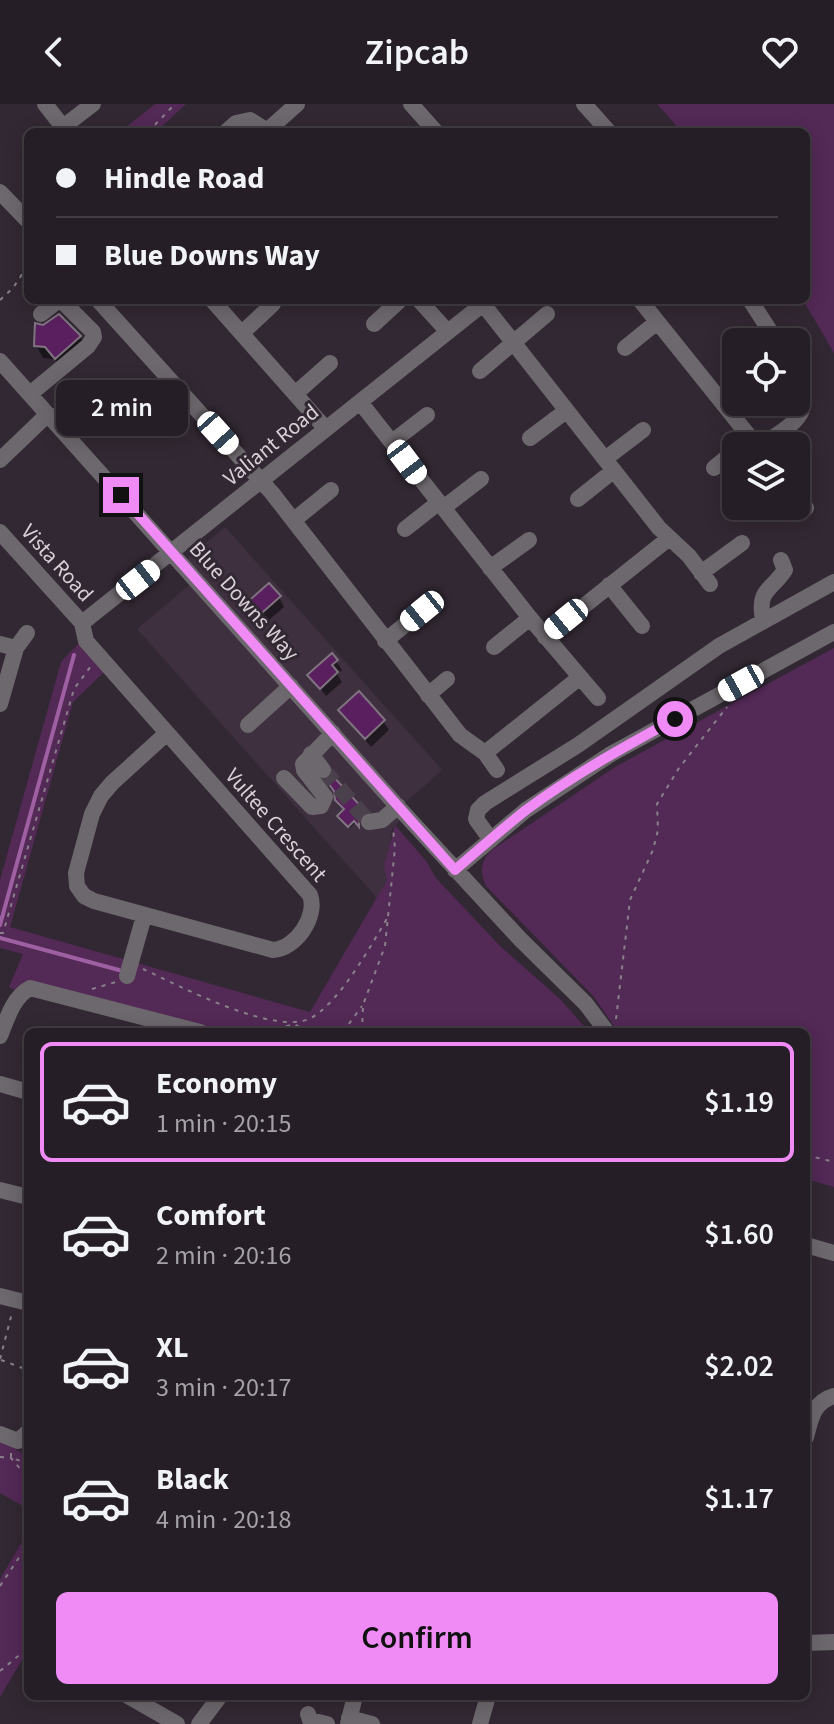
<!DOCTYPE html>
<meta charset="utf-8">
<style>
:root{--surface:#261e26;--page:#2e272e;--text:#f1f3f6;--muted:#a4a2a7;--line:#423c43;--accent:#f08bf6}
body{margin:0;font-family:"Source Sans 3",sans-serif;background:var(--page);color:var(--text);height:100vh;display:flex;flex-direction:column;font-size:30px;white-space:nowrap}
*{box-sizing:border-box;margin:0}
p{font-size:26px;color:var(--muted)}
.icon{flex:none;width:44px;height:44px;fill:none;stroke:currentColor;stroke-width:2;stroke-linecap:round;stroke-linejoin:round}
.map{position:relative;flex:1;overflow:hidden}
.panel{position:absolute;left:24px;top:924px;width:786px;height:672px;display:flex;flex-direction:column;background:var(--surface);border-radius:12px;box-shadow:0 4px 20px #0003,0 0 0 2px var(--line)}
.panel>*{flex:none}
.banner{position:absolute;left:24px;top:24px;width:786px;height:176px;border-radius:12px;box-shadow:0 4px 20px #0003,0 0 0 2px var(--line);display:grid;align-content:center;height:176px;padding:0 32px;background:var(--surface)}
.fabs{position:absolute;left:722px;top:224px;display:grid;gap:16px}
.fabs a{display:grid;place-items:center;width:88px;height:88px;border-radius:12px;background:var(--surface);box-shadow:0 4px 20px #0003,0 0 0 2px var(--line);font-size:40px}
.end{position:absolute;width:36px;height:36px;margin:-18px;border:10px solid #f08bf6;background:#111;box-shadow:0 0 0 4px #111}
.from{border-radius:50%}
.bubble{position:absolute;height:56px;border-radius:12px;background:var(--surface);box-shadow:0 4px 20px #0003,0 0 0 2px var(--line);font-size:26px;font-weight:600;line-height:56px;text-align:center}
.car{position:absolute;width:24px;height:48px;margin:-24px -12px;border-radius:10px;box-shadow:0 0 6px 2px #0007;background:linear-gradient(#fff 24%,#345 0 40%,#fff 0 76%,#345 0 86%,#fff 0)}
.banner b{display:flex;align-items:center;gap:28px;height:76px;font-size:30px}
.banner b+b{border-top:2px solid var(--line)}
.banner i{width:20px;height:20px;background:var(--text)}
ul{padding:14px 0 0;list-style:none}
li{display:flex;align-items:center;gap:24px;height:120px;margin:0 16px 12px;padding:0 16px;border:4px solid transparent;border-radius:12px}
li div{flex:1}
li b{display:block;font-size:30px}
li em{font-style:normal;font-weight:600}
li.current{border-color:var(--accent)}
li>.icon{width:72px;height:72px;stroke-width:1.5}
.button{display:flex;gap:16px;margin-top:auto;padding:16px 32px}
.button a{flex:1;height:92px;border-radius:12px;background:var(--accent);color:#111;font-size:32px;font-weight:600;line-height:92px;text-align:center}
header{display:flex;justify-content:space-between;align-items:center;height:104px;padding:0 32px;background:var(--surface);font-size:36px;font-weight:600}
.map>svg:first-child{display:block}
</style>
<header><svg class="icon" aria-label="back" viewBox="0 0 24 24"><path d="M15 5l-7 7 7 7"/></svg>Zipcab<svg class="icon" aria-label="heart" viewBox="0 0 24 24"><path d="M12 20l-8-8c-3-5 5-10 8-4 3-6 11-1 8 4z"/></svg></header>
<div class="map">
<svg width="834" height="1620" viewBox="0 0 834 1620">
<rect width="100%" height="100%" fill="#322833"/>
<!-- built -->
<path fill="#3f3040" d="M 225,423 L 442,666 L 399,704 L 405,711 L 392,725 L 386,763 L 387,776 L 377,794 L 137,525 L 195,476 L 181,460 Z"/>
<!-- green -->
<path fill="#532956" d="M 155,0 L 186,0 L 156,28 L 120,28 Z
M 657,0 L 834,0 L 834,249 L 803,196 L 806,196 L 806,28 L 682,28 Z
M 79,539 L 104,568 L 73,598 L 10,823 L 310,908 L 387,776 L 384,762 L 395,721 L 427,758 L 435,773 L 500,842 L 561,896 L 589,928 L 225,928 L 33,879 L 23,879 L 15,886 L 9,883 L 23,850 L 0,844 L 0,776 L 61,558 Z
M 834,544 L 834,1083 L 806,1075 L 806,928 L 618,928 L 594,893 L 486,782 C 479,768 481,756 492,746 L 615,663 Z
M 0,1336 L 28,1353 L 28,1405 L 0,1389 Z
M 28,1428 L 28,1546 L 0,1593 L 0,1475 Z"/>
<!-- shadow -->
<path fill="#0007" d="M 59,212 L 80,233 L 87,246 L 64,266 L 54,255 L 43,254 L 36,241 Z
M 279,493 L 284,503 L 261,523 L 246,503 Z
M 336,557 L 342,566 L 337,570 L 342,578 L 326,592 L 310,571 Z
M 341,607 L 383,617 L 389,626 L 371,643 Z
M 364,709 L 365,711 L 359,716 L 359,721 L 356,718 L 350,724 L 341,714 Z"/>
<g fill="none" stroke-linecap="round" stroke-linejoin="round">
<!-- stream -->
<path stroke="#9f60a3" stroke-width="4" d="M 0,821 L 74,551
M 0,834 L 119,866"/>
</g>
<!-- building -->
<path fill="#5a1f5e" stroke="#7f737f" stroke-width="2" d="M 59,210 L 81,232 L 55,255 L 45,243 L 34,242 L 35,219 L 43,221 Z
M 269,479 L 281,492 L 255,515 L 243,502 Z
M 332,549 L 338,556 L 332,561 L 338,568 L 320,585 L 307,571 Z
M 359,587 L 385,616 L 365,635 L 338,606 Z
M 332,671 L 366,708 L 359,713 L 359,723 L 354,717 L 348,723 L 337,712 L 344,705 L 335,696 L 334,687 L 326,676 Z"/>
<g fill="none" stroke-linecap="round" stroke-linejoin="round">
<!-- minor-tunnel -->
<path stroke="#4b414c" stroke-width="16" stroke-dasharray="16 8" stroke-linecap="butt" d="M 323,666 L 369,718"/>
<!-- path -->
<path stroke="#898189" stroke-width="2" stroke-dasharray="4 6" stroke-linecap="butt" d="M 148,28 L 175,0
M 0,196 L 13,184 L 28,161
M 0,829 L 3,829 L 74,585 L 91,562
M 143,865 C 178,881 275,933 311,914 C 340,898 372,840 389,811
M 92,885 L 116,878
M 616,915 L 630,796 L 653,746 L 658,726 L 657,700 L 679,664 L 727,603
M 267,928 L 294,920 L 308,928
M 343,928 L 362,902
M 362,928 L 363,901 L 385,842 L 395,744 L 393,725
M 806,1051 L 834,1058
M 0,1255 L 12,1209
M 1,1256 L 28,1266
M 11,1349 L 11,1354 L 28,1359
M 0,1353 L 11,1354 L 28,1374
M 0,1482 L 28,1440
M 0,1567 L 28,1544"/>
<!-- minor -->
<path stroke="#6d686d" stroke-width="16" d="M 45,0 L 63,23 L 93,0
M 411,0 L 436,28
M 584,0 L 609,28
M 268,26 L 297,0
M 226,28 L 236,19 L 250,16 L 269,28
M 0,88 L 28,117
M 98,196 L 272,389 L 460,631 L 485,649 L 497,666
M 212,196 L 326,325
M 419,196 L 448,228
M 640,196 L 757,342
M 750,196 L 777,238
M 483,200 L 659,424 L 689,452 L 710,480
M 41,210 L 59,196
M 374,220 L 400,196
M 242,229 L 273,200
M 625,244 L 657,218
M 0,257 L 399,704 L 520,835 L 586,900 L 607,928
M 480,267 L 547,210
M 30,290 L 88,242 L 94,233 L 93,228 L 61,196
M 295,290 L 330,259
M 360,298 L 530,514 L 598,594
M 530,334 L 566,307
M 392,338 L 427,311
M 761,342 C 791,320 817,312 796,271
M 605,355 L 643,326
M 0,356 L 48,310
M 714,364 L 736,346
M 796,391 L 806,404
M 578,395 L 613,367
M 443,404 L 481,375
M 294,416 L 331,386
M 405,425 L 438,399
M 0,428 L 82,519 L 86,537 L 310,791 C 318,812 296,845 273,846 L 94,797 L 84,792 L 77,782 L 76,769 L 92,710 L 101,692 L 112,679 L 167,629
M 490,464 L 529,436
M 701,469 L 742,439
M 609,481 L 642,522
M 763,516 C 757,485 771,487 785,466 L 781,456
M 82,519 L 488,196
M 545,533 L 668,435
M 385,537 L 422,507
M 0,540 L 16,544
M 494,543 L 530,514
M 428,591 L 447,575
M 0,600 L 16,544 L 27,529
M 248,621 L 291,582
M 485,649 L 579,574
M 311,650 L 323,666
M 284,674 L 312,703 L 321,702 L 325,693 L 304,666 L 303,660 L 333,629
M 369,718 L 382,716 L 398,702
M 491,736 L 476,715 L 478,706 L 485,699 L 578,641 L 719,542 L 834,478
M 455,766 L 526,706 L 611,650 L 834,528
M 127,872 L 144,812
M 0,932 C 7,915 13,893 30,884 L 200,928
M 0,980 L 28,988
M 0,1086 L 28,1093
M 806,1141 L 834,1149
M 0,1192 L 28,1199
M 0,1330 L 18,1337 L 28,1328
M 806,1333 C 811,1315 813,1298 834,1292
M 806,1539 L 834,1538
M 128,1592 L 177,1620
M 308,1610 L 310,1616 L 327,1620
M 349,1614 L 372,1620
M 199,1620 L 220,1592
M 348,1620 L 355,1592
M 480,1620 L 488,1592"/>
</g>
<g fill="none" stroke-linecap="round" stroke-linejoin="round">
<!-- route -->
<path stroke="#f08bf6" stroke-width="10" d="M 121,391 L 455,766 C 478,746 502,725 526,706 C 573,671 624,643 675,615"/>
</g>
<g text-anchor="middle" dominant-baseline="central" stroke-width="6" stroke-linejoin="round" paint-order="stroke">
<!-- street labels -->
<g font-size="22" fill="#d7d0d7" stroke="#322833">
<text transform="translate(271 341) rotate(-39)">Valiant Road</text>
<text transform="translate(57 459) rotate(48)">Vista Road</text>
<text transform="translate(244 497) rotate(48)">Blue Downs Way</text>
<text transform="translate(276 721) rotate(49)">Vultee Crescent</text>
</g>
</g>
</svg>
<div class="fabs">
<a><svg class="icon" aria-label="locate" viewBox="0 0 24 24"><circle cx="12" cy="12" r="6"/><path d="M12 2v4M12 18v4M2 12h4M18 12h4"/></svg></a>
<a><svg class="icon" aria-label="layers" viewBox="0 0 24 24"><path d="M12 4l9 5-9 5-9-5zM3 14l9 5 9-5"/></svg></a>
</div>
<i class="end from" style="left:675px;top:615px"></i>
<i class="end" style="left:121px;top:391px"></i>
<div class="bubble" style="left:56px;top:276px;width:132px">2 min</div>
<i class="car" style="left:218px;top:329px;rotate:138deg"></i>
<i class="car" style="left:407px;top:358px;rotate:143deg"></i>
<i class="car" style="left:138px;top:476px;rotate:52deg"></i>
<i class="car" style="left:422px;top:507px;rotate:231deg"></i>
<i class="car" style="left:566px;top:515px;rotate:231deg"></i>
<i class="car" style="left:741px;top:579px;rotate:241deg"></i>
<div class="banner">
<b><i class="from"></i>Hindle Road</b>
<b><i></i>Blue Downs Way</b>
</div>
<section class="panel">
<ul>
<li class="current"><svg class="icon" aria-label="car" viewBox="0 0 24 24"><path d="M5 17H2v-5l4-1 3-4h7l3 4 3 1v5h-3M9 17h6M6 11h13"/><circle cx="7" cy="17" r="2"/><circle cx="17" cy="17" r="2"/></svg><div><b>Economy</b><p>1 min · 20:15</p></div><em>$1.19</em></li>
<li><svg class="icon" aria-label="car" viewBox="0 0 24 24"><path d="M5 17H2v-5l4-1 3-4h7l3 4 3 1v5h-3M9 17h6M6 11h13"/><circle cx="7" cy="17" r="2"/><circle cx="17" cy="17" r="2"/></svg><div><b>Comfort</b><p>2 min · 20:16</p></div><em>$1.60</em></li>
<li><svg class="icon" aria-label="car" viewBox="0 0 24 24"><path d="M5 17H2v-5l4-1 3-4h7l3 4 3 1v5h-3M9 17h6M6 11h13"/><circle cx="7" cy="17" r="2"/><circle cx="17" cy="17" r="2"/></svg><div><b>XL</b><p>3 min · 20:17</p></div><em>$2.02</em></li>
<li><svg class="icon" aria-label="car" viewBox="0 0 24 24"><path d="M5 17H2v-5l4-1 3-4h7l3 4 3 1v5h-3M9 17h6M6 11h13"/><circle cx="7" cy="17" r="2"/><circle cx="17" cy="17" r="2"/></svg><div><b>Black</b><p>4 min · 20:18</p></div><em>$1.17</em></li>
</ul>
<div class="button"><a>Confirm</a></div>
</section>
</div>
